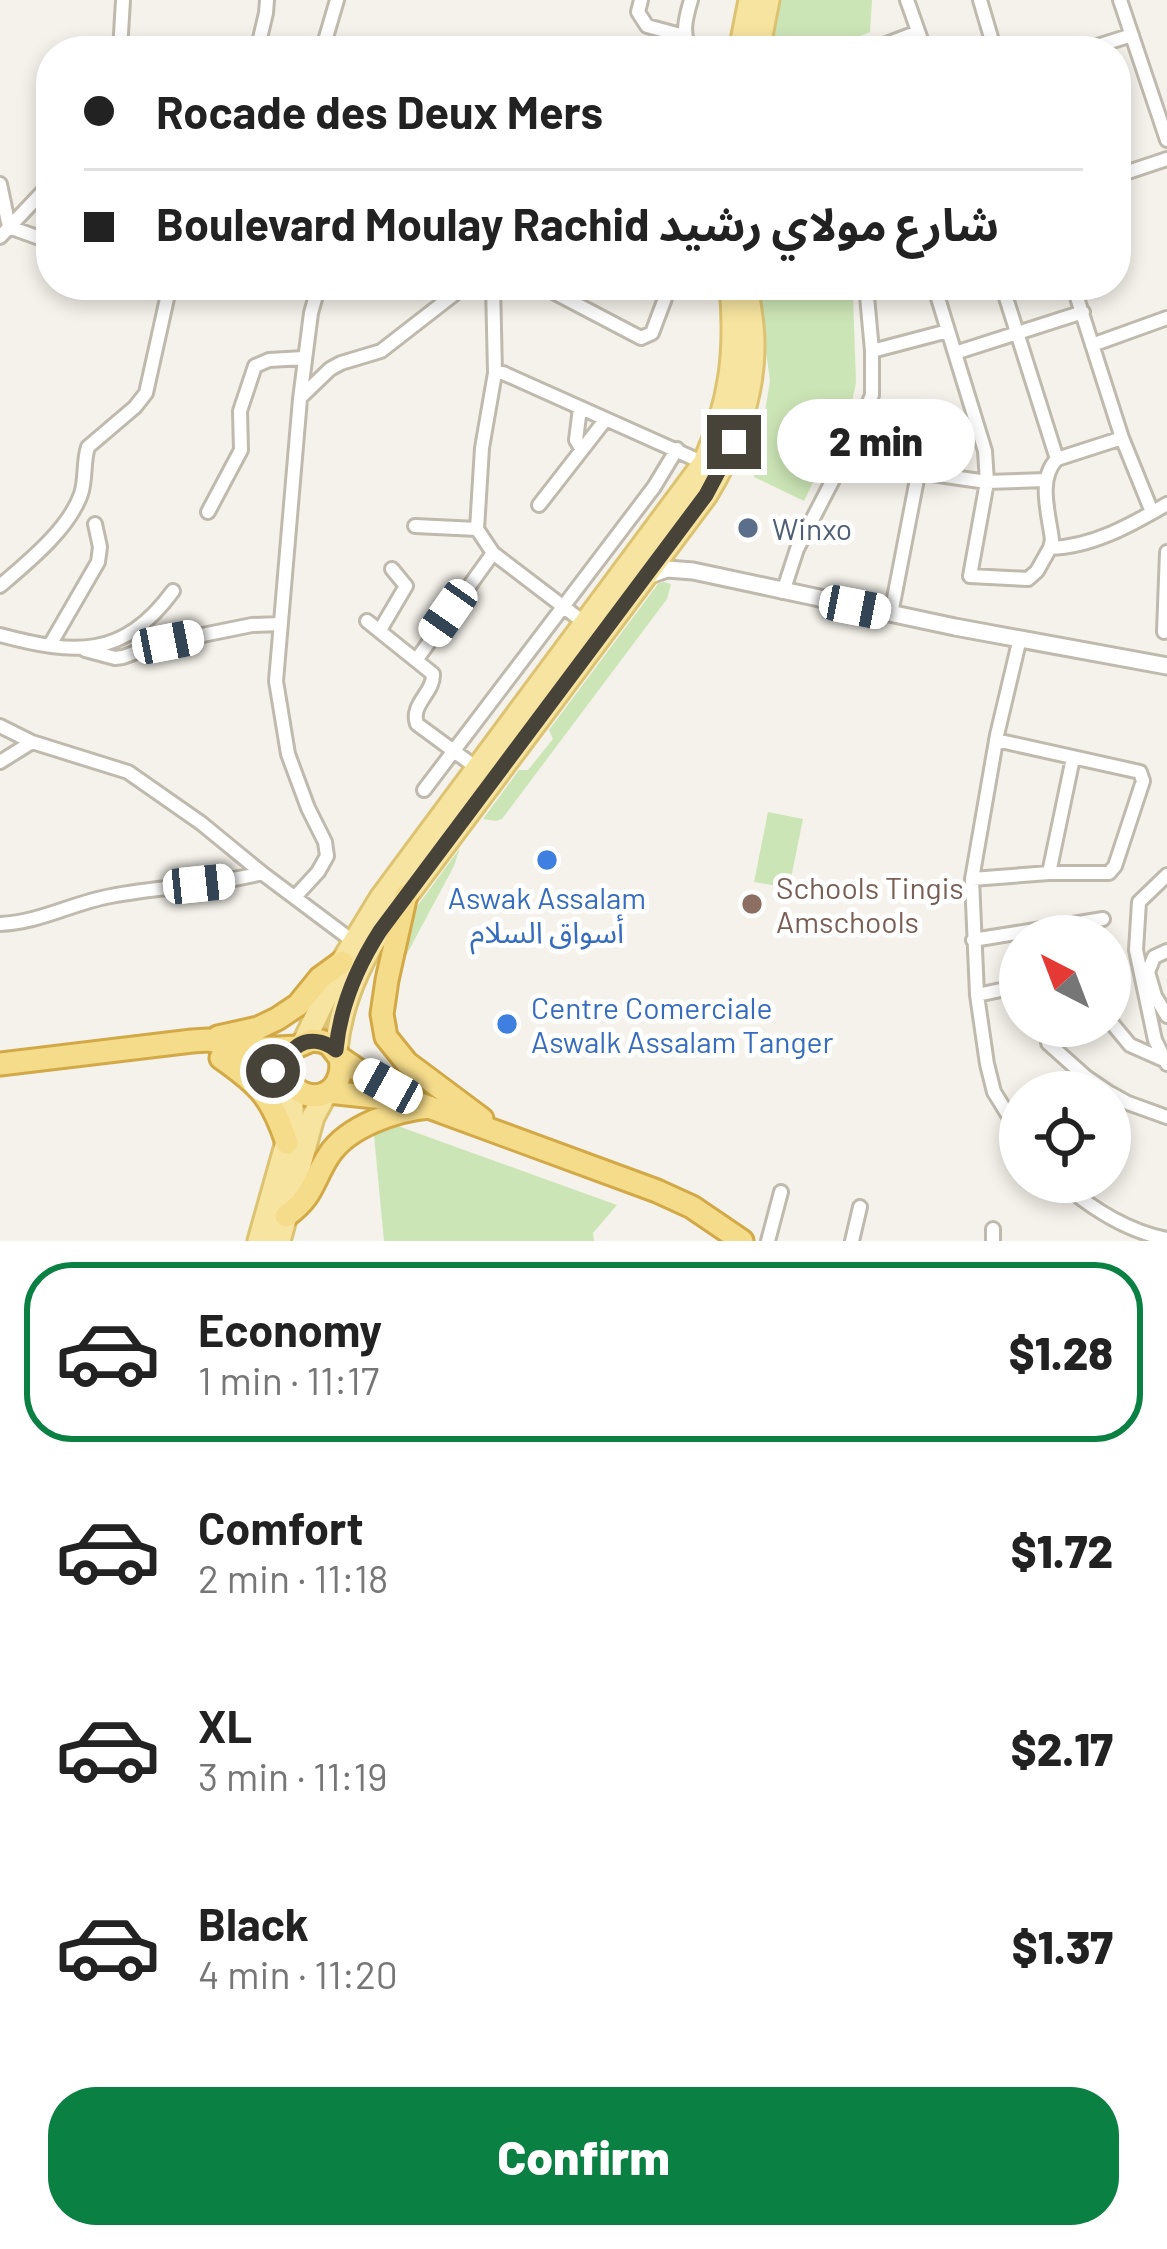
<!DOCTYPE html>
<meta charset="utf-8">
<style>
:root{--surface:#fff;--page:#f6f6f6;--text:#222;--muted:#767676;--line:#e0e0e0;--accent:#0b8043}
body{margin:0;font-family:Barlow,"Noto Sans Arabic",sans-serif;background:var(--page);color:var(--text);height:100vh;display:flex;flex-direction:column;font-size:45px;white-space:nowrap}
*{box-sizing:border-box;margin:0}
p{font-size:39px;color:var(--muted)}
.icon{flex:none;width:66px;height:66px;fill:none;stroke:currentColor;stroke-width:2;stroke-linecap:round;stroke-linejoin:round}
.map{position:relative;height:1241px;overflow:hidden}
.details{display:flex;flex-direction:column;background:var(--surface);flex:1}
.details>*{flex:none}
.banner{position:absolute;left:36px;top:36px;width:1095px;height:264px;border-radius:48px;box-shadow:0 6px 18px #0003;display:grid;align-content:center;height:264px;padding:0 48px;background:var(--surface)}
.needle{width:78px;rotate:318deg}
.tools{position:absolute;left:999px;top:915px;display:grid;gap:24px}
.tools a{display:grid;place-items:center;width:132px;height:132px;border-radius:50%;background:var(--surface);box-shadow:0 6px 18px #0003;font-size:60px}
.end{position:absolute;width:54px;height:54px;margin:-27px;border:15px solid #474339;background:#fff;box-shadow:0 0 0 6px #fff}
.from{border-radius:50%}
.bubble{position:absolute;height:84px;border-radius:42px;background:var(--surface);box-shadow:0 6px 18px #0003;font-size:39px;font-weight:800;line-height:84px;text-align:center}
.car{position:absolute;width:36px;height:72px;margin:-36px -18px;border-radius:15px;box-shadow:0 0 9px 3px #0007;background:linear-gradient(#fff 24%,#345 0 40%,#fff 0 76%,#345 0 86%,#fff 0)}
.banner b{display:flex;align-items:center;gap:42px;height:114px;font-size:45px}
.banner b+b{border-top:3px solid var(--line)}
.banner i{width:30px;height:30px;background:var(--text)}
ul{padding:21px 0 0;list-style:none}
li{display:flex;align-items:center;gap:36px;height:180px;margin:0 24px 18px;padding:0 24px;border:6px solid transparent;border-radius:48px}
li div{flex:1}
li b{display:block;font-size:45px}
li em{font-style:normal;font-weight:800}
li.on{border-color:var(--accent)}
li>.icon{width:108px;height:108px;stroke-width:1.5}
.cta{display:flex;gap:24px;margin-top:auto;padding:24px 48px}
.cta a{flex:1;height:138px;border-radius:48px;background:var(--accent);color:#fff;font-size:48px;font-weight:800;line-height:138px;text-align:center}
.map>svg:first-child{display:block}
</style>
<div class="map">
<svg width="1167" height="1241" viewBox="0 0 1167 1241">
<rect width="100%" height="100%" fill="#f4f2ea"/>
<!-- green -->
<path fill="#cce5b6" d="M 781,0 L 872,0 L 870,32 L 832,48 L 832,51 L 769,51 Z
M 757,285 L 850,285 L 853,296 L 856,383 L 852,402 L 804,501 L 754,477 L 770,381 Z
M 664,582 L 671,584 L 667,599 L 502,819 L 496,821 L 483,819 L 519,770 L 528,770 L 553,739 L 549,730 L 658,584 Z
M 768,812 L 803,819 L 789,888 L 754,882 Z
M 460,848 L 454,866 L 402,963 L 413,912 Z
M 389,1125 L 395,1125 L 617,1205 L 593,1233 L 594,1241 L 384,1241 L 374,1135 Z"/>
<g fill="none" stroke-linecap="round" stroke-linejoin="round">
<defs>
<path id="minor" d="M 641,0 L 638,12 L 647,26 L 684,36
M 907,0 L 925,51
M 980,0 L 995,51
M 1120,0 L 1167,140
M 120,51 L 123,0
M 257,51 L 266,13 L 267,0
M 322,51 L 337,0
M 690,51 C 682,32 685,20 691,0
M 868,51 L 918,32
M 1081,51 L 1132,35
M 1116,176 L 1167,159
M 0,184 L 9,227 L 51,242
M 0,237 L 51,183
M 493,285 L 495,373 L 482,448 L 477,529 L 493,553 L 586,624
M 540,285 L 641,338 L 652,333 L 670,285
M 934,285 L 985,451 L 987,482 L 970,576 L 1028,579 L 1037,571 L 1050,548
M 1002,285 L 1057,459
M 1073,285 L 1122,438 L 1152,512
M 1092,345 L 1167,318
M 872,351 L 948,331
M 955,353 L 1083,312
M 495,373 L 503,373 L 704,463
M 301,397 L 330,369 L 341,363 L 381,351 L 466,285
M 580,408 L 576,440 L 582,450
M 1122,438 L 1057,459 C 1037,479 1049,514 1052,540 L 1050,548 C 1092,547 1131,525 1167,504
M 842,461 L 987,482 L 1045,480
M 539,505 L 606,419
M 208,512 L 241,450 L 240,411 L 255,366 L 269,360 L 304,358
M 415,526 L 477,529
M 0,586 C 28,562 69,529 81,494 C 86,480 83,462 88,447 L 135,407 L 146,393 L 170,285
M 783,592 L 797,549 L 852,443 L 872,395 L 872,351 L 866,285
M 891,614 L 918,474
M 367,621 L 433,674 C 434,693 410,704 417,724 L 477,768
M 380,630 L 406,586 L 392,569
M 1164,632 L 1167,552
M 0,635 C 75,655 123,659 173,591
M 1020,638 L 997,735 L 972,879 L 977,995 L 987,1064 L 994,1092 L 1020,1134
M 50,645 L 98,562 L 100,547 L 95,524
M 85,650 L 115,658 L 123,657 L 158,644 L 252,625 L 280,624
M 417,659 L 493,553
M 0,726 L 32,742 L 128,772 L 201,823 L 262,873 L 354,942
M 0,762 L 32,742
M 424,790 L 654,487 L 677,449
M 1049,873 L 1073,758
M 1167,875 L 1139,902 L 1136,950 L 1155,1040 L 1167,1064
M 972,879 L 1049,873 L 1109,873 L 1115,866 L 1143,781 L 1140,772 L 996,740
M 295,897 L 318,872 L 327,856 L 325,842 L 308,808 L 288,754 L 276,681 L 300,399 L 311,313 L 319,285
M 0,924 C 41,922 72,903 111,896 C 161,886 212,886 262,873
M 973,940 L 1103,919
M 1167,951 L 1154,957 L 1148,972 L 1155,996 L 1167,1016
M 977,995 L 1020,986
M 1110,1021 L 1130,1045 L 1164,1060
M 1048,1043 L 1086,1077 L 1108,1092
M 1110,1093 L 1128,1103 L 1167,1117
M 1061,1182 C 1092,1209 1126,1231 1167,1239
M 768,1241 L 781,1192
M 852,1241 L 860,1207
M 993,1241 L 993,1229"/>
<path id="tertiary" d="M 645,577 L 667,569 L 693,571 L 955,627 L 1167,666"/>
<path id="primary" d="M 740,51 L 750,0
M 758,51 L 768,0
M 304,1042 L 342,962 L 381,898 L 704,463 C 731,401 737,352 731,285
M 336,1050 C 340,1007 357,967 380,931 L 706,495 C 734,449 754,397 753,342 C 753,323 749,304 746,285
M 259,1241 L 292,1124 L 292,1085
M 279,1241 L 313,1117 L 326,1093"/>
<path id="trunk" d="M 406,895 L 387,980 L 382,1014 L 386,1037 L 407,1063 L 482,1119
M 218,1037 L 258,1028 L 277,1019 L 298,1005 L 320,978 L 342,962
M 229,1051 C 245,1058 260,1064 275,1072 C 286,1079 295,1092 308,1095 C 332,1100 344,1078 340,1058
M 221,1058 C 261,1086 272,1098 287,1143
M 0,1064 L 192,1041 L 208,1040 L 252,1048 L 277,1048 L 296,1047 L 312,1040 L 321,1041 L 329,1044 L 340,1058 L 359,1071 L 415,1102 L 657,1191 L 692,1207 L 742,1241
M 328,1092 L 403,1100
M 286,1216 C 314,1196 312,1181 329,1155 C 348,1126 396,1110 429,1107"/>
</defs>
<!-- minor casing -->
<use href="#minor" stroke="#bfbaad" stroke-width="18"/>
<!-- tertiary casing -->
<use href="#tertiary" stroke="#bfbaad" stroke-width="21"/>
<!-- primary casing -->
<use href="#primary" stroke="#dcc371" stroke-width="27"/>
<!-- trunk casing -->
<use href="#trunk" stroke="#d2a946" stroke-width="27"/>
<!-- minor -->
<use href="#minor" stroke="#fff" stroke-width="12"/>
<!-- tertiary -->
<use href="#tertiary" stroke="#fff" stroke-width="15"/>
<!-- primary -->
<use href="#primary" stroke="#f7e4a0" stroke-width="21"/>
<!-- trunk -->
<use href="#trunk" stroke="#f5dc8b" stroke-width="21"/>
</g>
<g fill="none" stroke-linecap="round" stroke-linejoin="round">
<!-- route -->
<path stroke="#474339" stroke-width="15" d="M 273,1071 L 290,1082 C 278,1048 309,1029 336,1050 C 340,1007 357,967 380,931 L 706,495 L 734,442"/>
</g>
<!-- markers -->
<circle fill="#5c6f8a" stroke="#fff" stroke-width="4.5" cx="748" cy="528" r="12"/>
<g fill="#3f7fe0" stroke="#fff" stroke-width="4.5">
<circle cx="547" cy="860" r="12"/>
<circle cx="507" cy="1024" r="12"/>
</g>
<circle fill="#8d6e63" stroke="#fff" stroke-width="4.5" cx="752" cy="904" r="12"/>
<g text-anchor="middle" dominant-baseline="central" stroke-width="10" stroke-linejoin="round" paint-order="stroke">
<!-- service labels -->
<g font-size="30" fill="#4e5e75" stroke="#fff" text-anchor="start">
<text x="772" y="528">Winxo</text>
</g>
<!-- education labels -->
<g font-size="30" fill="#785e54" stroke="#fff" text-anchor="start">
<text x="776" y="887">Schools Tingis<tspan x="776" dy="34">Amschools</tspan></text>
</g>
<!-- shop labels -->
<g font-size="30" fill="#366cbe" stroke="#fff">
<text x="547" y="897">Aswak Assalam<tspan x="547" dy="34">أسواق السلام</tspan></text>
<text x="531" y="1007" text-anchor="start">Centre Comerciale<tspan x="531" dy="34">Aswalk Assalam Tanger</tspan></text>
</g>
</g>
</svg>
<div class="tools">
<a><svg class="needle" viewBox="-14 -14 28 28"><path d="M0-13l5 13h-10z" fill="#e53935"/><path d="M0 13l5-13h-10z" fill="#767676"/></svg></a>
<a><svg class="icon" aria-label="locate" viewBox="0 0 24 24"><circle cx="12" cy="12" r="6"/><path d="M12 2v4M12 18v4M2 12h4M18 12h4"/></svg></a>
</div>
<i class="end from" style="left:273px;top:1071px"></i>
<i class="end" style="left:734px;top:442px"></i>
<div class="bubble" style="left:777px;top:399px;width:198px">2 min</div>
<i class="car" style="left:855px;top:607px;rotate:101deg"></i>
<i class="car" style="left:448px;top:613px;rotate:215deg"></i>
<i class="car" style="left:168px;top:642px;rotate:79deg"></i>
<i class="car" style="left:199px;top:884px;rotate:84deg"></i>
<i class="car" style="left:388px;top:1086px;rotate:299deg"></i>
<div class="banner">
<b><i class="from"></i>Rocade des Deux Mers</b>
<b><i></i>Boulevard Moulay Rachid شارع مولاي رشيد</b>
</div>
</div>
<section class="details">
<ul>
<li class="on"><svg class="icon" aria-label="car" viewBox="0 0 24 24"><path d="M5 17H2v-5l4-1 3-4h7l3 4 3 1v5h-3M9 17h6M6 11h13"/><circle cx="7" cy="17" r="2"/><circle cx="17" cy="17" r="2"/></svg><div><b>Economy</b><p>1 min · 11:17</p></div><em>$1.28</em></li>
<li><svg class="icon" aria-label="car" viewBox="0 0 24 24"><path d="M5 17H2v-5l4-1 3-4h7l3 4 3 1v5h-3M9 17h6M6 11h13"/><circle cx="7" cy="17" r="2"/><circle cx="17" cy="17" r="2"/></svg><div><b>Comfort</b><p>2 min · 11:18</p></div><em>$1.72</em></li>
<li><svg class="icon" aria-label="car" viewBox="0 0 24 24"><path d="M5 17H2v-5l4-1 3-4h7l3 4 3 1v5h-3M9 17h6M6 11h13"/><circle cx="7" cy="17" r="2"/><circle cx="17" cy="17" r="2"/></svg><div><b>XL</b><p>3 min · 11:19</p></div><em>$2.17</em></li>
<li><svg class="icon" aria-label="car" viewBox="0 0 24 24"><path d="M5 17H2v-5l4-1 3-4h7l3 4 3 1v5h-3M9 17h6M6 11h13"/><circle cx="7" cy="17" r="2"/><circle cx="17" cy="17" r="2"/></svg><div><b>Black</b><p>4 min · 11:20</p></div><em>$1.37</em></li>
</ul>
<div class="cta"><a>Confirm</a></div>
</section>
